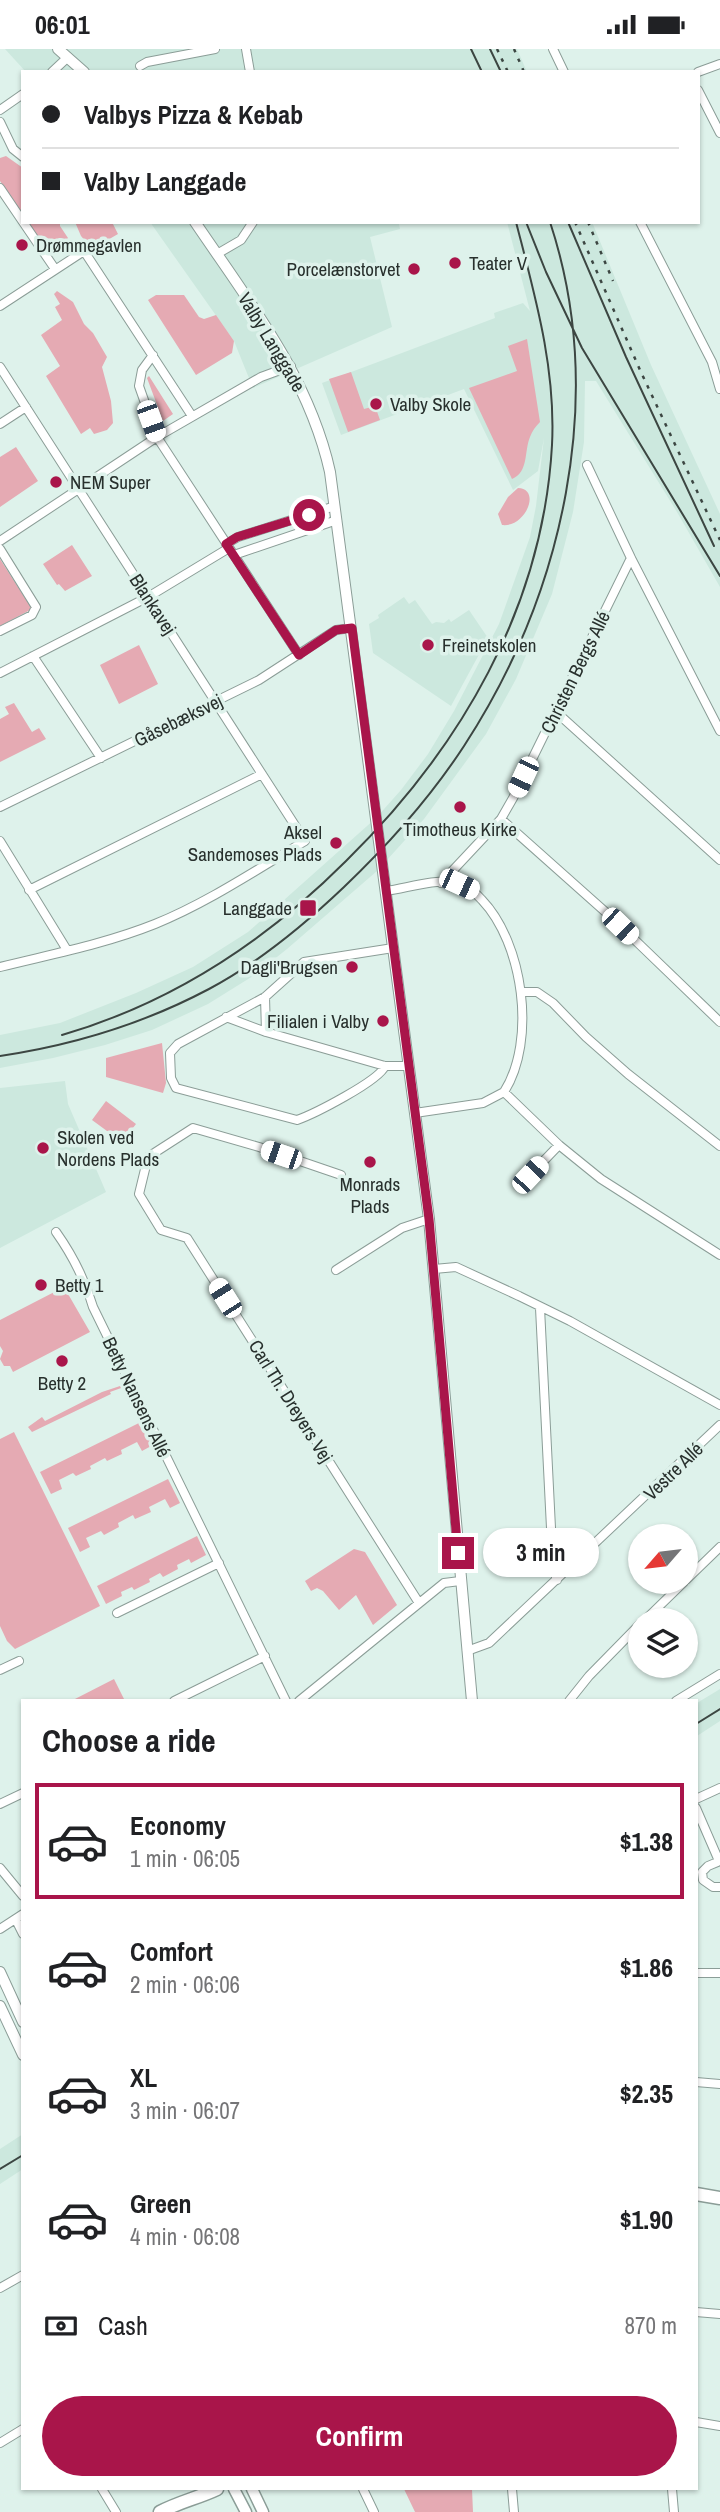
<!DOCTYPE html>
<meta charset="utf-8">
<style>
:root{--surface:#fff;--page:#f2f2f2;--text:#202124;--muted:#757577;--line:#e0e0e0;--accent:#a9154a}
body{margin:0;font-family:"Archivo Narrow",sans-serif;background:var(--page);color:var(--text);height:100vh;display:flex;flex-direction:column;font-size:26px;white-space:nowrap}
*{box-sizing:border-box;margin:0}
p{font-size:23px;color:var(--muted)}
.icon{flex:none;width:38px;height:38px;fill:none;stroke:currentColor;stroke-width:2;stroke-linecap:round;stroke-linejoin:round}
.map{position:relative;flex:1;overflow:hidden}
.drawer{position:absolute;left:21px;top:1650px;width:677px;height:791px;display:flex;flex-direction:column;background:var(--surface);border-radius:0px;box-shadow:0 2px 5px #0004}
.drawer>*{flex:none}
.top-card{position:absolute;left:21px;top:21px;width:679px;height:154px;border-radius:0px;box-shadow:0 2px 5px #0004;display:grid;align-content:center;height:154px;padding:0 21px;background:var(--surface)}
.needle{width:46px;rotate:242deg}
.tools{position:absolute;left:628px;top:1475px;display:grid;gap:14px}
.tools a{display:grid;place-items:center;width:70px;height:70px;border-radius:50%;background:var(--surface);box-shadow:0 2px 5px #0004;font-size:35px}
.end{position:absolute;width:32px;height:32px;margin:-16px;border:9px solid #a9154a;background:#fff;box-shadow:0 0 0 4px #fff}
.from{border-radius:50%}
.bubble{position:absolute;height:49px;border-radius:24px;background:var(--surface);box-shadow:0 2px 5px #0004;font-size:23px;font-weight:700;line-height:49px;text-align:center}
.car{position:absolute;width:21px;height:42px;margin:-21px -10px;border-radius:9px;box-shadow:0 0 5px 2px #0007;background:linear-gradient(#fff 24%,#345 0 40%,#fff 0 76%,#345 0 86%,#fff 0)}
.top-card b{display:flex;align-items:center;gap:24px;height:66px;font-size:26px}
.top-card b+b{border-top:2px solid var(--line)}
.top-card i{width:18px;height:18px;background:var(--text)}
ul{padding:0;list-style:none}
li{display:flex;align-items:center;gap:21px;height:116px;margin:0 14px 10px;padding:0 7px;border:4px solid transparent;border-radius:0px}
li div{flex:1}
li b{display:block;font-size:26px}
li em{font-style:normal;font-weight:700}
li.selected{border-color:var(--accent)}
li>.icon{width:63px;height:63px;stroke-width:1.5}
h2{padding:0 21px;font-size:32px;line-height:84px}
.pay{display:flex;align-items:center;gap:18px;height:77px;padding:0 21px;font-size:26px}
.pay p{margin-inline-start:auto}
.button{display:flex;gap:14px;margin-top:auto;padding:14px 21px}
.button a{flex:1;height:80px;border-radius:42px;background:var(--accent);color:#fff;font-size:28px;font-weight:700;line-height:80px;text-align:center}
.status{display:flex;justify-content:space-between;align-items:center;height:49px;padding:0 35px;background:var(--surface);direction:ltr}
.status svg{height:19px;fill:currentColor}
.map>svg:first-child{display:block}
</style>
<div class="status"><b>06:01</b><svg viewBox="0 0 49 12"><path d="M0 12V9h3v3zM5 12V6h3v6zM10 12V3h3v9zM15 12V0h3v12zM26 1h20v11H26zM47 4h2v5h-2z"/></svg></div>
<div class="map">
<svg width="720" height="2463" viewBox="0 0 720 2463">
<rect width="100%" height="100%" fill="#def2eb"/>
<!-- built -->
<path fill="#cce8de" d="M 5,0 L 517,0 L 527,23 L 26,23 Z
M 150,173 L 407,173 L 399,175 L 400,180 L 370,188 L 392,278 L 253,339 L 234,292 Z
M 507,173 L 592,173 L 651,316 L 720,465 L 720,538 L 677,463 L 596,332 L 585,332 L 584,393 L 573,463 L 552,545 L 516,630 L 486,685 L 424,770 L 377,822 L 287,900 L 253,927 L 208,955 L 152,981 L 105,996 L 53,1009 L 0,1019 L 0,986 L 60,974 L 136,944 L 193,918 L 248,883 L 376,769 L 401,741 L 428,705 L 454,662 L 499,575 L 530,488 L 536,457 L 544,389 L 538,422 L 513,441 L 464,340 L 341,386 L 322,334 L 495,269 L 494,264 L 523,254 L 530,262 Z
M 404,548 L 409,555 L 415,551 L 432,575 L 436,573 L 444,574 L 449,570 L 451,573 L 469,561 L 488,589 L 451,657 L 373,604 L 369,575 L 379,569 L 378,566 Z
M 65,1032 L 68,1055 L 106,1143 L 0,1199 L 0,1039 Z
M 720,1640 L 720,1672 L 697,1687 L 697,1654 Z
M 23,2085 L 23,2120 L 0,2135 L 0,2100 Z"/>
<!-- green -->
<path fill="#e5aab3" d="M 6,107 L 23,119 L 23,166 L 0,132 L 0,109 Z
M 28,173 L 60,173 L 60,177 L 68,189 L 56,201 L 48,203 Z
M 75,173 L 112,173 L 118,185 L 92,200 L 81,187 Z
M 57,242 L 73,253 L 84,275 L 93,284 L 107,308 L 102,318 L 111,352 L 113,374 L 107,381 L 94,385 L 90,379 L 81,385 L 46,327 L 60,317 L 41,286 L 62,271 L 55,258 L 60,255 L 54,245 Z
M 156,246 L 184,246 L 199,268 L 204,270 L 216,266 L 234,292 L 232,304 L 196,326 L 148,251 Z
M 527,290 L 540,373 C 536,377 532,382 530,388 C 524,402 529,423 512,430 L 469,339 L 517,322 L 508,297 Z
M 351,323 L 364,360 L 375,357 L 380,371 L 348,383 L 329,330 Z
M 149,327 L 173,365 L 163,372 L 147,329 Z
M 16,398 L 38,432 L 0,458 L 0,408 Z
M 518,439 C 542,440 525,479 502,476 L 498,465 L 508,448 Z
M 72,496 L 92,527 L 65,542 L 59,535 L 57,536 L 43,515 Z
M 0,510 L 32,560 L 0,577 Z
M 139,596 L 158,635 L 119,655 L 100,616 Z
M 14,654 L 32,683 L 39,679 L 46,690 L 0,713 L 0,670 L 9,665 L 5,658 Z
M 162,994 L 166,1034 L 163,1044 L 106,1028 L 106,1009 Z
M 106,1052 L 136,1075 L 122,1093 L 92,1071 Z
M 64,1238 L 90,1283 L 13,1323 L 10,1317 L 4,1317 L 0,1310 L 3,1302 L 0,1297 L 0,1271 Z
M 123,1336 L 124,1338 L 110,1343 L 111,1345 L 32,1383 L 28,1378 L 42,1368 L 45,1372 L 102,1343 Z
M 141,1373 L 153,1396 L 142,1402 L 137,1393 L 121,1401 L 122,1405 L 107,1412 L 105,1409 L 90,1417 L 91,1420 L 76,1427 L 73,1424 L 59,1431 L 62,1440 L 51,1445 L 40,1423 Z
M 14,1383 L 100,1557 L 15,1600 L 7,1592 L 0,1577 L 0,1390 Z
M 168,1430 L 180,1454 L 170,1459 L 165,1450 L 149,1458 L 151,1463 L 135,1470 L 133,1466 L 118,1474 L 119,1478 L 104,1486 L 101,1482 L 86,1489 L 90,1498 L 80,1503 L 68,1479 Z
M 197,1487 L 206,1506 L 191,1514 L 189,1510 L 177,1516 L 178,1520 L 163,1528 L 160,1524 L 149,1530 L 150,1533 L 134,1541 L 132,1538 L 121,1543 L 122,1547 L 106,1555 L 97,1537 Z
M 354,1500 L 365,1503 L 397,1556 L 373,1576 L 356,1546 L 339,1561 L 323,1542 L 317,1539 L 311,1542 L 305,1532 Z
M 114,1630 L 125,1652 L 73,1652 L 73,1651 Z
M 404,2440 L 472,2440 L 473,2463 L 415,2463 Z"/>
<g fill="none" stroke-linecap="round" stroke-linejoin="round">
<defs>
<path id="minor" d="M 246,0 L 250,23
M 553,0 L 564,23
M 140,17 L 147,13 L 215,0
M 52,23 L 68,8
M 698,23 L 720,15
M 698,41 L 720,84
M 0,61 L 23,45
M 0,73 L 13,100 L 23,108
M 0,139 L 23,173
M 23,173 L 55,220
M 640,173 L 712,313 L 720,340
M 217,205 L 241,191 L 253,173
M 0,257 L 84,202 L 192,367
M 153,306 L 142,321 L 139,337 L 157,388 L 299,606
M 0,318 L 305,792 C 256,821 207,854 155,875 C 105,895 52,905 0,918
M 0,375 L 26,358
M 587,416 L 631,509 L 720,682
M 0,492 L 157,388 L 261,328 L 291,317
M 226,495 L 238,488 L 335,457
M 0,500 L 36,558 L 32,566 L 0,582
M 234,506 L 337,471
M 33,607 L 101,709
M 0,624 L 148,548 L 229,499
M 555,662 L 720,811
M 0,758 L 259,631 L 336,581 L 351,579
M 501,770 L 610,867 L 720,973
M 0,792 L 67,901
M 441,834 L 501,770 L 513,749 L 631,509
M 29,841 L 262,725
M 386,842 C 407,839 434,830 455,833 C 466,835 475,843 482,851 C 523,894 537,991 504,1043
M 521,943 L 537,943 L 553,954 L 586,988 L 628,1025 L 720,1097
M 265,948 L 266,983
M 226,968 L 266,983 L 385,1017 L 408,1017
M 385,1017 C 379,1032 314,1065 297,1071 L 176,1039 L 171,1029 L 170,1004 L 178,995 L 265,948 L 304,913 L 393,899
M 415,1064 L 483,1054 L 504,1043 L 559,1096 L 601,1130 L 720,1206
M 341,1126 L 259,1098 L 193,1079 L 148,1108 L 139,1145 L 161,1181 L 187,1189 L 419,1554
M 530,1126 L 559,1096
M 56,1183 C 73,1207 85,1231 93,1258 L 286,1652
M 434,1220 L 456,1218 L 519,1247 L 570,1272 L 720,1356
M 336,1221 L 402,1179 L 429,1170
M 540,1259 L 553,1519 L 557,1531
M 686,1531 L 720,1498
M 117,1564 L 219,1514
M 644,1572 L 684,1533
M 467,1602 L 489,1594 L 720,1376
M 0,1621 L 19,1612
M 174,1652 L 265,1607
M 299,1652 L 444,1534 L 460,1532
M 569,1652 L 589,1627 L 640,1575
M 676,1652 L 720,1625
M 696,1750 L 720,1739
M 0,1755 L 23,1744
M 696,1759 L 719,1812
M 720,1812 L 708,1817 L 702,1823 L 703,1831 L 713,1838 L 720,1838
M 0,1819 L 23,1847
M 16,1871 L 23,1885
M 0,1880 L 23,1865
M 696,1924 L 720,1924
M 696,2033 L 720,2035
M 0,2239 L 23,2226
M 696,2263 L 720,2265
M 696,2373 L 720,2377
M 0,2394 L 23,2380
M 102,2440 L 116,2463
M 363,2440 L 374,2463
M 512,2440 L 514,2463
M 672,2440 L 674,2463"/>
<path id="tertiary" d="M 58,0 L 84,23
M 195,173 C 249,253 309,328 330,423 L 429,1170 L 472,1652
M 0,1923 L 23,1973
M 0,1957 L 23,2006"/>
<path id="secondary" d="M 234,2440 L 246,2463
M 252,2440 L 263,2463"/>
<path id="primary" d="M 696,2145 L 720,2149
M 160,2463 C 179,2453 198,2449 217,2440"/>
</defs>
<!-- minor casing -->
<use href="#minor" stroke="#8b9d97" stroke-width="10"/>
<!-- tertiary casing -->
<use href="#tertiary" stroke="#8b9d97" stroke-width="12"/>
<!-- secondary casing -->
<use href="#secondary" stroke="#8b9d97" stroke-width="13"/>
<!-- primary casing -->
<use href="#primary" stroke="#8b9d97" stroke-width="15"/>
<!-- minor -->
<use href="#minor" stroke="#fff" stroke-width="8"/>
<!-- tertiary -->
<use href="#tertiary" stroke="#fff" stroke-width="10"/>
<!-- secondary -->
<use href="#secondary" stroke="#fff" stroke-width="10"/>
<!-- primary -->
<use href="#primary" stroke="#fff" stroke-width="12"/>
<!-- tram -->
<path stroke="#3c4642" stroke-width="2" d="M 471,0 L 482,23
M 490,0 L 501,23
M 526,173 L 546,223 L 582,299 L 720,527
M 568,173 L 626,308 L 714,497
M 62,986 C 172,954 265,893 346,812 C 460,700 543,559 552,396 C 556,319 535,247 516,173
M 0,1007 C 74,996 143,975 209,940 C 258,914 303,877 344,838 C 389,795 430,749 464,697 C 563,545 608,349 550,173
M 696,1675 L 720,1660
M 0,2120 L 23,2106"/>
<!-- rail -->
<path stroke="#3c4642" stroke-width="2.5" stroke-dasharray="3.5 7" stroke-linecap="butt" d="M 497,0 L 508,23
M 514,0 L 524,23
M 575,173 L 640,321 L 720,491
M 588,173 L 613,232"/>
</g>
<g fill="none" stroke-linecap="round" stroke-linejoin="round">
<!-- route -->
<path stroke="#a9154a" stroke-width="9" d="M 309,466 L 237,488 L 226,495 L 299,606 L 336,581 L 352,579 L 429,1170 L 458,1504"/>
</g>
<!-- markers -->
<g fill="#a9154a" stroke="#def2eb" stroke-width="2.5">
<circle cx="22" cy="196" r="7"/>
<circle cx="455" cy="214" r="7"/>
<circle cx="414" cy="220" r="7"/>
<circle cx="376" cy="355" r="7"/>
<circle cx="56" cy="433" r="7"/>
<circle cx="428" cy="596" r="7"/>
<circle cx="460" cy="758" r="7"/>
<circle cx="336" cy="794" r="7"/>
<rect x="299" y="850" width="18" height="18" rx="3.5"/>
<circle cx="352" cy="918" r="7"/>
<circle cx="383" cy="972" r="7"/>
<circle cx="43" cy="1099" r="7"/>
<circle cx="370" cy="1113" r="7"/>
<circle cx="41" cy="1236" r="7"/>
<circle cx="62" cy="1312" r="7"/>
</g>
<g text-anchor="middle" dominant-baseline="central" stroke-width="7" stroke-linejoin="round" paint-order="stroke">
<!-- poi labels -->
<g font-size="19" fill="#28302d" stroke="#def2eb" text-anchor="start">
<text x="36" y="196">Drømmegavlen</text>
<text x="469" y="214">Teater V</text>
<text x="400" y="220" text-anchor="end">Porcelænstorvet</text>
<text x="390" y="355">Valby Skole</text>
<text x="70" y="433">NEM Super</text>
<text x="442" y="596">Freinetskolen</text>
<text x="460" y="780" text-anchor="middle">Timotheus Kirke</text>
<text x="322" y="783" text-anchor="end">Aksel<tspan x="322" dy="22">Sandemoses Plads</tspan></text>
<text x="292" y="859" text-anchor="end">Langgade</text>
<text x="338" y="918" text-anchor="end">Dagli'Brugsen</text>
<text x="369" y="972" text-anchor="end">Filialen i Valby</text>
<text x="57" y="1088">Skolen ved<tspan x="57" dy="22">Nordens Plads</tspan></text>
<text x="370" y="1135" text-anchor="middle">Monrads<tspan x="370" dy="22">Plads</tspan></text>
<text x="55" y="1236">Betty 1</text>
<text x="62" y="1334" text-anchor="middle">Betty 2</text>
</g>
<!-- street labels -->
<g font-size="19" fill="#28302d" stroke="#def2eb">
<text transform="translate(272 293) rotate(59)">Valby Langgade</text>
<text transform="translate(153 555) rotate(57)">Blankavej</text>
<text transform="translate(575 623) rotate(-64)">Christen Bergs Allé</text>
<text transform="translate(178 671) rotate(-26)">Gåsebæksvej</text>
<text transform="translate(137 1348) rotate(64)">Betty Nansens Allé</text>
<text transform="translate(291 1352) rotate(58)">Carl Th. Dreyers Vej</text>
<text transform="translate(673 1422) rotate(-44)">Vestre Allé</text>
</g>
</g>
</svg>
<div class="tools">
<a><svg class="needle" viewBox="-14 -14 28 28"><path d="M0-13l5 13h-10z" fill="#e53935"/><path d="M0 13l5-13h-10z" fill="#757577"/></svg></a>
<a><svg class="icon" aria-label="layers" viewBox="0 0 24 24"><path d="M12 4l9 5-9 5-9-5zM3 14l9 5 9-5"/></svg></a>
</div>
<i class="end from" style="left:309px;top:466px"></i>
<i class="end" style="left:458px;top:1504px"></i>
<div class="bubble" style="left:483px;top:1479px;width:116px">3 min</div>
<i class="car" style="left:151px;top:372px;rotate:160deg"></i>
<i class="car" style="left:523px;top:728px;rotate:205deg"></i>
<i class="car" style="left:459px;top:835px;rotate:115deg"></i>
<i class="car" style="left:620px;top:877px;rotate:134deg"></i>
<i class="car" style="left:281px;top:1106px;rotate:289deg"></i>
<i class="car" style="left:530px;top:1126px;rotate:43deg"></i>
<i class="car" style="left:225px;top:1249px;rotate:328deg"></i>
<div class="top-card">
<b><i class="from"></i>Valbys Pizza &amp; Kebab</b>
<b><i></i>Valby Langgade</b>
</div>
<section class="drawer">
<h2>Choose a ride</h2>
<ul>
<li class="selected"><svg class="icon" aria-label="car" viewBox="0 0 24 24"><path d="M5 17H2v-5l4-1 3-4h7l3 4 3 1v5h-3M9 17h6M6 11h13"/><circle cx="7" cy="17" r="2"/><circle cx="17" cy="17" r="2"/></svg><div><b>Economy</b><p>1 min · 06:05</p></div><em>$1.38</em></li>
<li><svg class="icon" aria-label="car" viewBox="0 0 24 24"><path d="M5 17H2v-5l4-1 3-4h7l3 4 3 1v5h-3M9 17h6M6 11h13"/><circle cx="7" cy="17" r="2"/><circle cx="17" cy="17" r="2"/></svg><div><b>Comfort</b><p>2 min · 06:06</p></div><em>$1.86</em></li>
<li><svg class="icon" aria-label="car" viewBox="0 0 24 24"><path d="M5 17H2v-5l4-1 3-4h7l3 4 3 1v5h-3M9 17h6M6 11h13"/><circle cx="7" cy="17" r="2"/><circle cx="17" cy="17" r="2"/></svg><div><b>XL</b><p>3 min · 06:07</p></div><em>$2.35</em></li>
<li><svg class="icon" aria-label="car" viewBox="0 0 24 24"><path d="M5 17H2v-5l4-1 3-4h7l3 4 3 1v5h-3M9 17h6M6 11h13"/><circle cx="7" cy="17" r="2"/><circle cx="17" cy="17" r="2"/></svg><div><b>Green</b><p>4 min · 06:08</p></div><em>$1.90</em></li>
</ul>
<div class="pay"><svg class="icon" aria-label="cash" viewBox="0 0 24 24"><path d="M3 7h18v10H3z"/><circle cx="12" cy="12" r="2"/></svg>Cash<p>870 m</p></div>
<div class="button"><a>Confirm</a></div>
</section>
</div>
